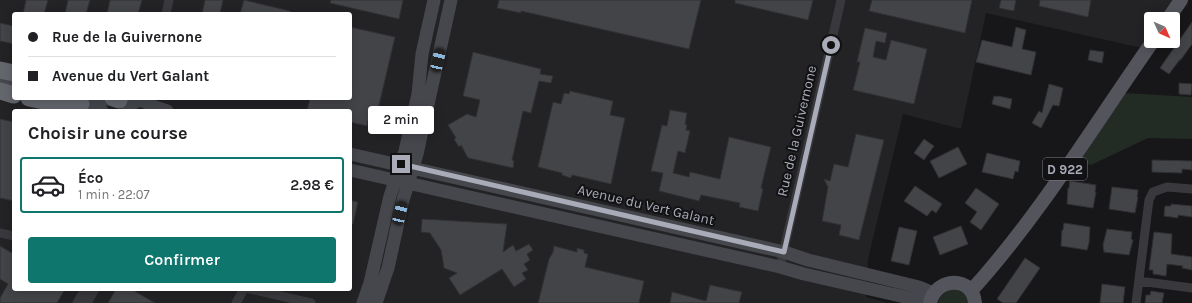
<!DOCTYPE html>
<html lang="fr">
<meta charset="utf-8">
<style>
:root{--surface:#fff;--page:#f6f6f6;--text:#202124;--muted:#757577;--line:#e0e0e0;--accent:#0f766e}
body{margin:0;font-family:Karla,sans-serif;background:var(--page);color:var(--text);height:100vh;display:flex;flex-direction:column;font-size:15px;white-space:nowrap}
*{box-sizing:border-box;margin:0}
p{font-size:13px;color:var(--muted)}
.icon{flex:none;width:22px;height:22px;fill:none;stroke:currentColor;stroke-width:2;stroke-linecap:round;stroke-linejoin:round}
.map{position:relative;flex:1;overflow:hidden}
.sheet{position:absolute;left:12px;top:109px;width:340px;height:182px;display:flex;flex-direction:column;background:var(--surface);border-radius:4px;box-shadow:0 2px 10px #0003}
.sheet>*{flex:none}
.guide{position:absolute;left:12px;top:12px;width:340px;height:88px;border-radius:4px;box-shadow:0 2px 10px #0003;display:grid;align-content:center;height:88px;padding:0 16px;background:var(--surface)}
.needle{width:26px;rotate:135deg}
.tools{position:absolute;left:1144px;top:12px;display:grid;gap:8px}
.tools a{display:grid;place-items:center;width:36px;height:36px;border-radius:4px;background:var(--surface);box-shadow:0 2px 10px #0003;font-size:20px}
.end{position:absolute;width:18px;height:18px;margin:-9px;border:5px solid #a9acb8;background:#111;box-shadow:0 0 0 2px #111}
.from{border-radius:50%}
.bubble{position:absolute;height:28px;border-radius:4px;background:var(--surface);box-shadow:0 2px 10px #0003;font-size:13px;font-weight:600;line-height:28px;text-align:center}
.car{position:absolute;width:12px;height:24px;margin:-12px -6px;border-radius:5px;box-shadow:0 0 3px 1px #0007;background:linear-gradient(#222 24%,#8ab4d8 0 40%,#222 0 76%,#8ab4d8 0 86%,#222 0)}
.guide b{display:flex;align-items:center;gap:14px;height:38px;font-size:15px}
.guide b+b{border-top:1px solid var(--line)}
.guide i{width:10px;height:10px;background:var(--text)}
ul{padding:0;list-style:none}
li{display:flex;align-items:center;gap:12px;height:56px;margin:0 8px 6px;padding:0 8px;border:2px solid var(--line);border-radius:4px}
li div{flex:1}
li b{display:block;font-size:15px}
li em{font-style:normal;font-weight:600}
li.current{border-color:var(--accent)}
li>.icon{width:36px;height:36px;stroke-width:1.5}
h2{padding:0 16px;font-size:18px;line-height:48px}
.button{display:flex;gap:8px;margin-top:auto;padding:8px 16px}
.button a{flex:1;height:46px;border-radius:4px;background:var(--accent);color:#fff;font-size:16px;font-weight:600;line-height:46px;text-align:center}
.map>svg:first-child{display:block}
</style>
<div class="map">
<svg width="1192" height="303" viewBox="0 0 1192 303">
<rect width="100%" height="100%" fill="#171719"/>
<!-- built -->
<path fill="#232325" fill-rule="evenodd" d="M 0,0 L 1177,0 L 1163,19 L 1151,19 L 1151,36 L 1142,48 L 986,13 L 961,129 L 903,114 L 868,259 L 866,297 L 887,303 L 0,303 ZM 14,14 L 350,14 L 350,98 L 14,98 ZM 14,111 L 350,111 L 350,289 L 14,289 Z"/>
<!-- green -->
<path fill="#232b25" d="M 1124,93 L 1192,97 L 1192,139 L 1148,138 L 1091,165 L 1080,161 Z
M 953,289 C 963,291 966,294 970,303 L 938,303 C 940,295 945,292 953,289 Z"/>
<!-- building -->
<path fill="#434448" stroke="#313134" d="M 26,0 L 48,0 L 44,14 L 23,14 Z
M 68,0 L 90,0 L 86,14 L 65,14 Z
M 110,0 L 142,0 L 138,14 L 107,14 Z
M 205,0 L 223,0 L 220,14 L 202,14 Z
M 244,0 L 290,11 L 290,14 L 240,14 Z
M 331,0 L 403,0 L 399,19 L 330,3 Z
M 499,0 L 701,0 L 689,49 L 521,11 L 521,13 L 497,8 Z
M 735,0 L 813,0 L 808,20 L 735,3 Z
M 872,0 L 972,0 L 965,33 L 869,11 Z
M 1001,0 L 1016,0 L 1014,11 L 999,8 Z
M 1040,0 L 1091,0 L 1088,17 L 1039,6 Z
M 1192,22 L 1192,44 L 1180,61 L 1181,58 L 1169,74 L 1160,68 Z
M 0,23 L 14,26 L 14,44 L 0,41 Z
M 350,27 L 395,37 L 377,114 L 370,112 L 367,126 L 350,122 L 350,111 L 307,111 L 310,98 L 350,98 Z
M 1016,27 L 1026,30 L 1022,49 L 1036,52 L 1031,75 L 976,62 L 982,40 L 1012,47 Z
M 865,28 L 887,33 L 885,43 L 876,41 L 873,57 L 886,60 L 891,40 L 927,49 L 914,104 L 853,90 L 860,62 L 857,62 Z
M 1090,50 L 1104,52 L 1102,63 L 1088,60 Z
M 473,52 L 541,69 L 540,74 L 553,76 L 551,83 L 539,81 L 531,113 L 523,111 L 512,160 L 514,161 L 513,168 L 468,158 L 461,145 L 459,147 L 454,139 L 456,138 L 448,125 L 467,114 L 476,117 L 480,100 L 463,96 Z
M 1179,83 L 1192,84 L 1191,95 L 1179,94 Z
M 1049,84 L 1063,88 L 1059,106 L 1053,105 L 1041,128 L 1032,123 L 1039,111 L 1042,113 Z
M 570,91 L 613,101 L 610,115 L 625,118 L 611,184 L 572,175 L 571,178 L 562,175 L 562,173 L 538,167 L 553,102 L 561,104 L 564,93 L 569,94 Z
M 994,96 L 997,97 L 998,96 L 1012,99 L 1010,109 L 992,104 Z
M 670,110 L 687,113 L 685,124 L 687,125 L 686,130 L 690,131 L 685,153 L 678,151 L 673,173 L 689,177 L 690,172 L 720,179 L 729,137 L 771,147 L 761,188 L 763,189 L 758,211 L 739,207 L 740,203 L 701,195 L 699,201 L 659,191 L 663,173 L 651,171 L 662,125 L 667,126 Z
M 0,119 L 14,122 L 14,201 L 0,198 Z
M 856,134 L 884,140 L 859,240 L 839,235 L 841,225 L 822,221 L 828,187 L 824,179 L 830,181 L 834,164 L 848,167 Z
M 924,139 L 934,146 L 924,160 L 914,153 Z
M 958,147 L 967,164 L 939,178 L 930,161 Z
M 987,153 L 1020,161 L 1018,172 L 1015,171 L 1013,179 L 982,172 Z
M 1152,160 L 1192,161 L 1192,170 L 1182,169 L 1182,173 L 1152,172 Z
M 1070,181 L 1096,185 L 1095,192 L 1096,192 L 1093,208 L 1067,204 L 1068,188 L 1069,188 Z
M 915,186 L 942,204 L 936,213 L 932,210 L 927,216 L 904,201 Z
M 1112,187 L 1138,190 L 1137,197 L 1138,197 L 1135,213 L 1109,209 Z
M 976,188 L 999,204 L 981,230 L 970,222 L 977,212 L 965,203 Z
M 350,200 L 358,202 L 353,224 L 350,224 Z
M 1171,204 L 1192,206 L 1192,217 L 1178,215 L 1178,218 L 1164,216 L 1165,206 L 1171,206 Z
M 422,219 L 507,224 L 503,252 L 513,245 L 516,251 L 529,244 L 533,250 L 527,254 L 530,260 L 524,264 L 528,270 L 522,273 L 526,279 L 514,287 L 502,269 L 460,295 L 449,278 L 457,273 L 444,268 L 441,250 L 430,233 L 421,232 Z
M 1064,223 L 1090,227 L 1089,243 L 1087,250 L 1061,246 L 1062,230 L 1063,230 Z
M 961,226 L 968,244 L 940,255 L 933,237 Z
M 899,227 L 917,231 L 909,265 L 891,261 Z
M 1107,229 L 1132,232 L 1131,239 L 1133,240 L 1129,255 L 1104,252 L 1103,245 Z
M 1154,232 L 1172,234 L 1171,254 L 1192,257 L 1192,270 L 1182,268 L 1183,266 L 1167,264 L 1166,276 L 1153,274 L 1153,270 L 1149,270 Z
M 0,246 L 14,254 L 14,289 L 65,289 L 57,303 L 0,303 L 0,298 L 8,284 L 0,279 Z
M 554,246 L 577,252 L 577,248 L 584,250 L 584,253 L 588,254 L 585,267 L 644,281 L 639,303 L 538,303 L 549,259 L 553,252 Z
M 1025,258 L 1040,268 L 1016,303 L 1003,303 L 997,299 Z
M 1102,284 L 1125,287 L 1123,303 L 1100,303 Z
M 710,285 L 742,292 L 739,303 L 670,303 L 672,292 L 706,301 Z
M 116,289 L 131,289 L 155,303 L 108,303 Z
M 1151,291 L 1164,293 L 1162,303 L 1145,303 L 1146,295 L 1150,295 Z"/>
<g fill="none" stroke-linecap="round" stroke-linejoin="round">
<!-- street -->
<path stroke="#38383d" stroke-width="9" d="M 166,14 L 169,0
M 0,233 L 14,236
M 780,267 L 841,0
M 1139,281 L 1192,288
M 250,289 L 311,303
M 77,303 L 85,289
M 87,303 L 95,289
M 236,303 L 244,289
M 1136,303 L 1149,200 L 1153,192 L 1167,187 L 1192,189"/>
<!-- secondary -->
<path stroke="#46474d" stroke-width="13" d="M 0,80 L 14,84
M 94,98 L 119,100 L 133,102
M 72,101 L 102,111
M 149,105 L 167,111
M 127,111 L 131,104 L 140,100 L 148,103 L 152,111
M 350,154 L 784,252 L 808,260 L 919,287 L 933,293
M 350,170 L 780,267 L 804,274 L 914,299 L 924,303
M 363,303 L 370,283 L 390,196 L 405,151 L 418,94 L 422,54 L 434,0
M 376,303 L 388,268 L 403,200 L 417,154 L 451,0"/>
<!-- primary -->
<path stroke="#54555c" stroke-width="14" d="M 1168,19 L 1181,0
M 971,291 C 1040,215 1094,125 1153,41
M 930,303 C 936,276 973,276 975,303"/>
<!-- highway -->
<path stroke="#64666e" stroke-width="17" d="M 0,70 L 14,73
M 0,91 L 14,95
M 29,98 L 67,106 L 81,104
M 113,98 L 119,100"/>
</g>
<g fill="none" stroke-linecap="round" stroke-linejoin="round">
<!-- route -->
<path stroke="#a9acb8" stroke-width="5" d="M 401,164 L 784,252 L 831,45"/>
</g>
<g text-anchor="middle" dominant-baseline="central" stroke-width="4" stroke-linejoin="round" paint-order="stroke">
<!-- shield labels -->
<rect fill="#121214" stroke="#7c7e87" stroke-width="1" x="1043" y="158" width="44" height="22" rx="3"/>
<g font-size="13" font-weight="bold" fill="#a9acb8">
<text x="1065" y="169">D 922</text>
</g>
<!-- street labels -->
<g font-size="14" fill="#a9acb8" stroke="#121214">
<text transform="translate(797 131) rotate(-77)">Rue de la Guivernone</text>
<text transform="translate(646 205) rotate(13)">Avenue du Vert Galant</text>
</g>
</g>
</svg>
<div class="tools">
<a><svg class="needle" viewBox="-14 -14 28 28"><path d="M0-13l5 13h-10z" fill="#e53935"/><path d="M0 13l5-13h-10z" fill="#757577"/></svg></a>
</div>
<i class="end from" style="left:831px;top:45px"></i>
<i class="end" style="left:401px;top:164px"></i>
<div class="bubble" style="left:368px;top:106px;width:66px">2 min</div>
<i class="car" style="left:438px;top:60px;rotate:13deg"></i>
<i class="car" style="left:400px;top:213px;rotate:13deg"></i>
<div class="guide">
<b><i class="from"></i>Rue de la Guivernone</b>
<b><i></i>Avenue du Vert Galant</b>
</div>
<section class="sheet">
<h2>Choisir une course</h2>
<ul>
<li class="current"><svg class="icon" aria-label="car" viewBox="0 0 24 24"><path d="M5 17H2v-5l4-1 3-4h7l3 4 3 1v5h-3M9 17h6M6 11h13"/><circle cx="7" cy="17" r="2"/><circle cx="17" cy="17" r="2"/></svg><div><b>Éco</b><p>1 min · 22:07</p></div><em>2.98 €</em></li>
</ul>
<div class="button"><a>Confirmer</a></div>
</section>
</div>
